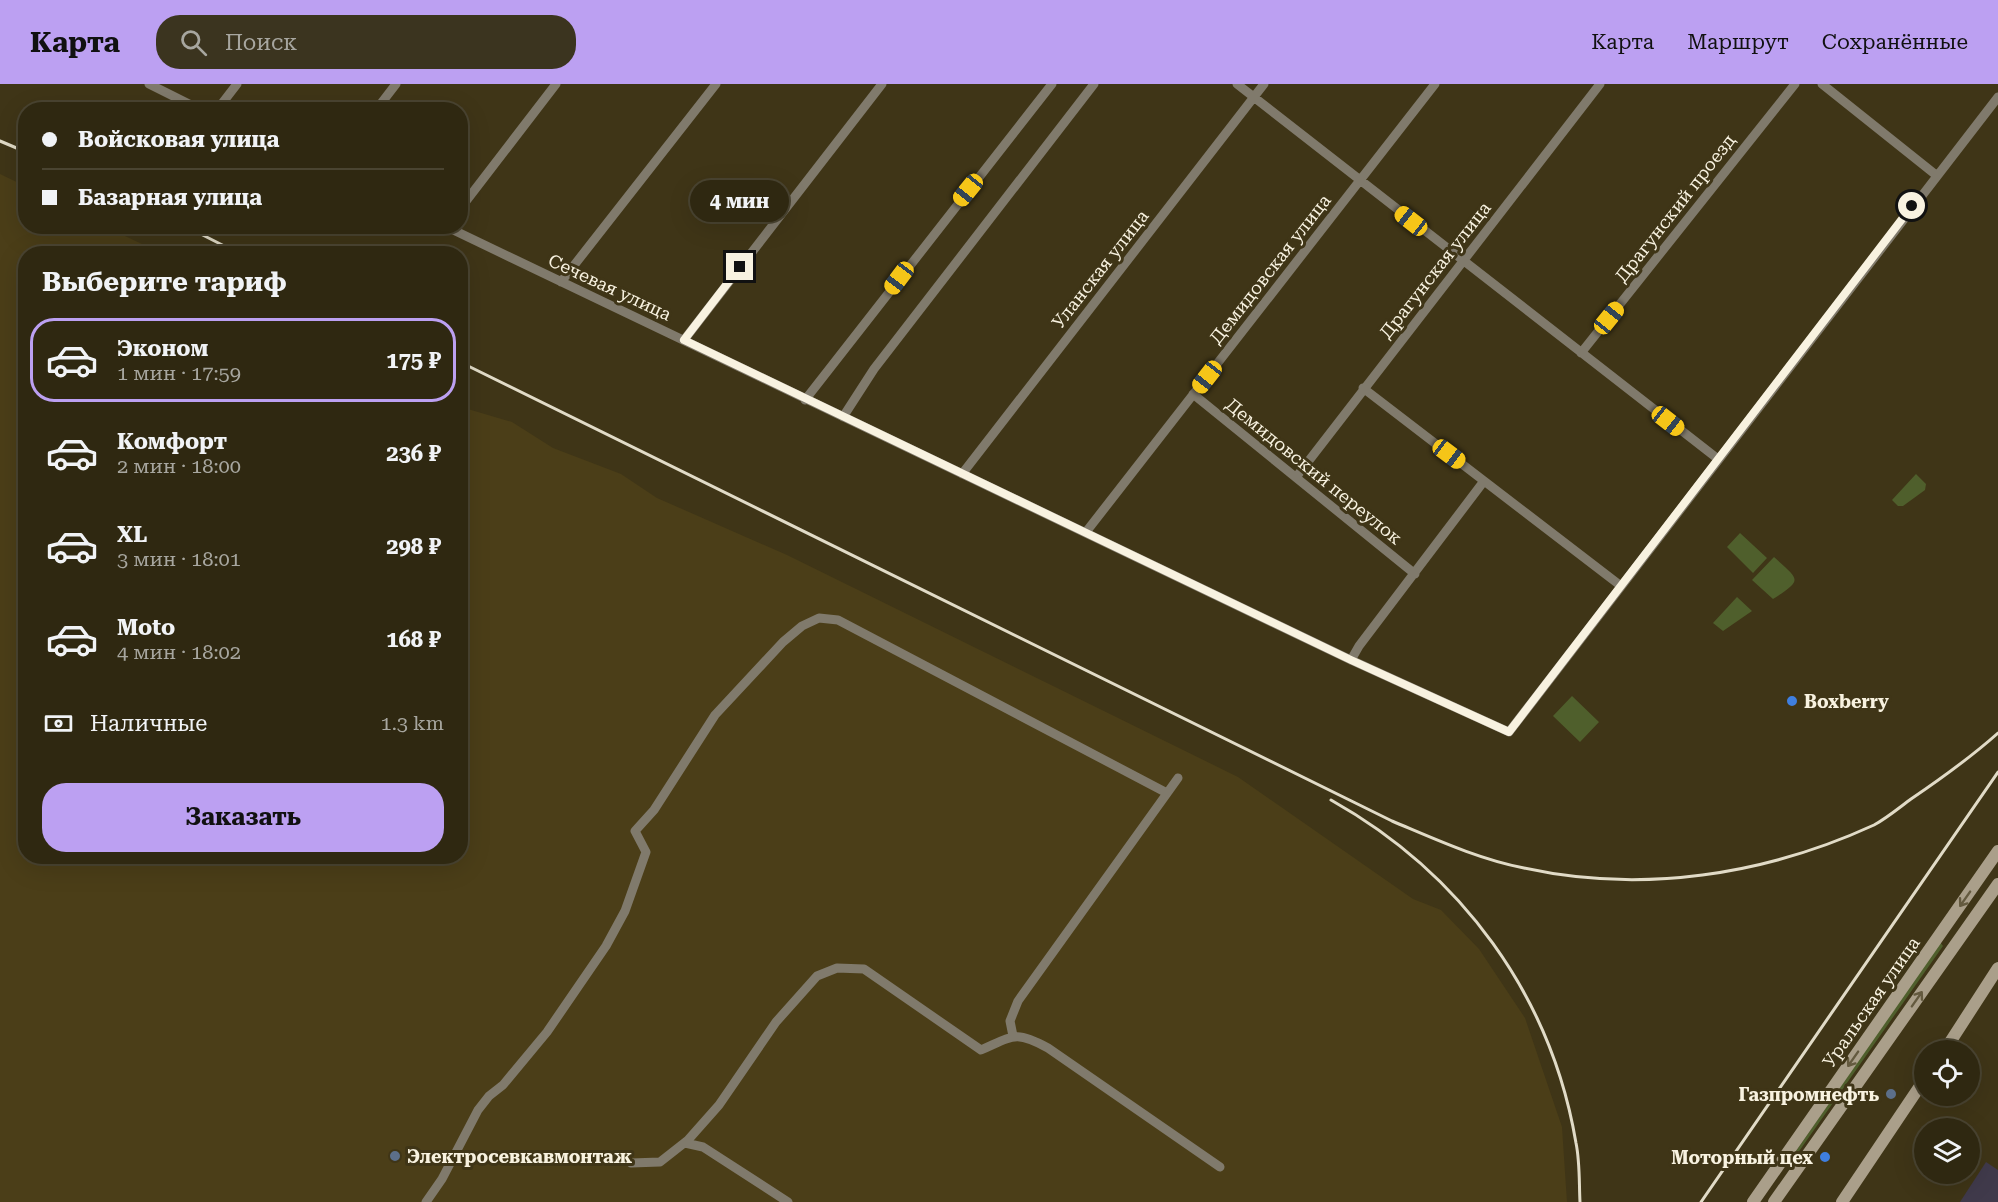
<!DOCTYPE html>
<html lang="ru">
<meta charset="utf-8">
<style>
:root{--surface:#2f2811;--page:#3b341f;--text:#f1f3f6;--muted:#a7a69f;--line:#4a4431;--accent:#bca0f2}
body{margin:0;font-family:"Roboto Serif",serif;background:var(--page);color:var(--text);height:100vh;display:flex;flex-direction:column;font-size:22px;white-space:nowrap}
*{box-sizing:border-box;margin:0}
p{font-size:20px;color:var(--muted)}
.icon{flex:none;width:33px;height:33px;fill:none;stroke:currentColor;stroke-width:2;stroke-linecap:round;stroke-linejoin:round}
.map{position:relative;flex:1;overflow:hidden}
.details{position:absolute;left:18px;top:162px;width:450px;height:618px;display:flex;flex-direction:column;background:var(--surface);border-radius:24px;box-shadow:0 6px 24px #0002,0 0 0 2px var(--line)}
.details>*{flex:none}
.hud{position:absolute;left:18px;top:18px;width:450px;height:132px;border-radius:24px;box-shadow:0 6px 24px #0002,0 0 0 2px var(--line);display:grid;align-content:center;height:132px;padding:0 24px;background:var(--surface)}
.buttons{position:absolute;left:1914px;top:956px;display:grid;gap:12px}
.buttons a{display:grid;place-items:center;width:66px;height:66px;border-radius:50%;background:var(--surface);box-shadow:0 6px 24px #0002,0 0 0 2px var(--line);font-size:30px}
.end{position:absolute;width:27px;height:27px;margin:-14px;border:8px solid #f8f2e0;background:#111;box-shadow:0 0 0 3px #111}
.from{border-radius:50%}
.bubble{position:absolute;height:42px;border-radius:21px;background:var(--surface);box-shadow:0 6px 24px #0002,0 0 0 2px var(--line);font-size:20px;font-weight:700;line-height:42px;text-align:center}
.car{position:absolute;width:18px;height:36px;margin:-18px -9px;border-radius:8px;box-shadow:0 0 4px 2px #0007;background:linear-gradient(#f5c518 24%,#345 0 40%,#f5c518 0 76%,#345 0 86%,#f5c518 0)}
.hud b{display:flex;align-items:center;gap:21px;height:57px;font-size:22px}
.hud b+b{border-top:2px solid var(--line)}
.hud i{width:15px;height:15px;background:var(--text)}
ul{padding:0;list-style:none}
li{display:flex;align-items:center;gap:18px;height:84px;margin:0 12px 9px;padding:0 12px;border:3px solid transparent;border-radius:24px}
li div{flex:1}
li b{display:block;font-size:22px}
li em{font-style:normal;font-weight:700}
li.active{border-color:var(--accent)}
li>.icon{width:54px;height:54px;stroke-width:1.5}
h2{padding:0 24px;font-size:27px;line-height:72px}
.pay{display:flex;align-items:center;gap:15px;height:66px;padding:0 24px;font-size:22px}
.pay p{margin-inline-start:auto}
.primary-button{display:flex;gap:12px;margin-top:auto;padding:12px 24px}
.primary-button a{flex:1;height:69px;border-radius:24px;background:var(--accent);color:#111;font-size:24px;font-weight:700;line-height:69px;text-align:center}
header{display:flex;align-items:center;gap:36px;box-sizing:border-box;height:84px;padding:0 30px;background:var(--accent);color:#111}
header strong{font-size:28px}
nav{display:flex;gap:33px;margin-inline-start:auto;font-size:21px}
.search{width:420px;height:54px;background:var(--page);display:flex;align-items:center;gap:15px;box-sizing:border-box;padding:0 21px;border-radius:24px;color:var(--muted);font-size:22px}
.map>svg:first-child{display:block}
</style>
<header>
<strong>Карта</strong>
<div class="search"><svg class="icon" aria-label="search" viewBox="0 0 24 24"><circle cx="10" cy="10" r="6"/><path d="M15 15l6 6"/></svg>Поиск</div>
<nav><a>Карта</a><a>Маршрут</a><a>Сохранённые</a></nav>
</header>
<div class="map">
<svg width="1998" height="1118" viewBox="0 0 1998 1118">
<rect width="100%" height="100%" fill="#3f3517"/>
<!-- built -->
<path fill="#4b3e18" d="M 0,90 L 25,102 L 26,142 L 106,143 L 161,169 L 26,170 L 26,772 L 460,772 L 461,323 L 512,338 L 553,364 L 621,390 L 657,414 L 787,471 L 1238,693 L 1413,815 L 1441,826 L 1479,865 L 1525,934 L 1562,1043 L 1567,1118 L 0,1118 Z"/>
<!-- education -->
<path fill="#403a4b" d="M 1986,1078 L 1998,1086 L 1998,1118 L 1960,1118 Z"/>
<!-- green -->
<path fill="#4f5f2c" d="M 1916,390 L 1926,400 L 1925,406 L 1903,422 L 1898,422 L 1892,416 Z
M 1740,449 L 1767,474 L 1753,489 L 1727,463 Z
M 1774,473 C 1799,496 1804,495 1773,515 L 1752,496 Z
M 1737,513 L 1752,527 L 1723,547 L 1713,539 Z
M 1572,612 L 1599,638 L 1580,658 L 1553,632 Z
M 1940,858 L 1943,862 L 1788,1083 L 1785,1083 Z"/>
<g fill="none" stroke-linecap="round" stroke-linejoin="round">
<!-- street -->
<path stroke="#807a6c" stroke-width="9" d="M 149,0 L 201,26
M 1237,0 L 1718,375
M 1822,0 L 1936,91
M 217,26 L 237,0
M 376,26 L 396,0
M 460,125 L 556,0
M 445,142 L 1351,576 L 1509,648 L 1998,13
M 561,198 L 716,0
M 684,256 L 882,0
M 1581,269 L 1795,0
M 1363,304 L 1621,502
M 1193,310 L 1415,490
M 805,316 L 1052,0
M 843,333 L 874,285 L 1094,0
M 962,390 L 1264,0
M 1297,392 L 1600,0
M 1086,448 L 1435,0
M 1351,576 L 1359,562 L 1484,397
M 1013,952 L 1010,937 L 1018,917 L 1178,694
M 685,1059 L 703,1063 L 788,1118
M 631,1079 L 660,1078 L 688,1056 L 719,1021 L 776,938 L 817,892 L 837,884 L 864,885 L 981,966 C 1013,952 1015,946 1048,964 L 1220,1083
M 426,1118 L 442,1095 L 478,1026 L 489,1012 L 503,1001 L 547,948 L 606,862 L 625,827 L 646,768 L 635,747 L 654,726 L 715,631 L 783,558 L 802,542 L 819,534 L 838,536 L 1167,709"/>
<!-- secondary -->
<path stroke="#aa9f8a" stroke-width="12" d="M 1945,966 L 1998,884
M 1753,1118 L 1998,767
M 1774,1118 L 1998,800
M 1842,1118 L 1924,996"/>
<!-- rail -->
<path stroke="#e1dbc7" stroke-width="3" d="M 0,57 L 26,68
M 185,142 L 240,170
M 460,278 L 1392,737 C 1435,755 1478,775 1524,784 C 1642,810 1765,791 1874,741 C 1887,734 1900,723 1911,715 C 1942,694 1971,673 1998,649
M 1331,716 C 1461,789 1551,911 1576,1059 C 1580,1078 1579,1099 1580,1118
M 1701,1118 L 1998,688"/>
</g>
<!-- one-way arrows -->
<defs><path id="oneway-shaft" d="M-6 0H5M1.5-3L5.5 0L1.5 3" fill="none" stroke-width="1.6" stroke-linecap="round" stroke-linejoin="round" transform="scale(1.5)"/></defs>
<g stroke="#645a3f">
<use href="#oneway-shaft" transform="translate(1965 815) rotate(125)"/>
<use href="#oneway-shaft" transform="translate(1917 915) rotate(-55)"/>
<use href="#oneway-shaft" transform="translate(1853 975) rotate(125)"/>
</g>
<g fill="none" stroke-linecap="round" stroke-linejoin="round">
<!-- route -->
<path stroke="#f8f2e0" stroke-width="8" d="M 740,183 L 684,256 L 1351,576 L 1509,648 L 1912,122"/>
</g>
<!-- markers -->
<g fill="#3f7fe0" stroke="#3f3517" stroke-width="2">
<circle cx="1792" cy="617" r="6"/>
<circle cx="1825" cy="1073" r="6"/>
</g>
<g fill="#5c6f8a" stroke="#3f3517" stroke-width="2">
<circle cx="1891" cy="1010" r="6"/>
<circle cx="395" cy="1072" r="6"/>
</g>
<g text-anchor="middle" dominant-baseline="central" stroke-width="6" stroke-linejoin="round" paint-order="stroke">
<!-- street labels -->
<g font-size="18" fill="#f8f2e0" stroke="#3f3517">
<text transform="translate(1675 124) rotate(-52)">Драгунский проезд</text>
<text transform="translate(1100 185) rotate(-52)">Уланская улица</text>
<text transform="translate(1270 185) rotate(-52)">Демидовская улица</text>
<text transform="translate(1435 186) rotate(-52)">Драгунская улица</text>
<text transform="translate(610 203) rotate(25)">Сечевая улица</text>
<text transform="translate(1314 387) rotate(39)">Демидовский переулок</text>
<text transform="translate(1871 918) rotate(-55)">Уральская улица</text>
</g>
<!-- poi labels -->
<g font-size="18" font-weight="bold" fill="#f8f2e0" stroke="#3f3517" text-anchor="start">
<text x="1804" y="617">Boxberry</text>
<text x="1879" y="1010" text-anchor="end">Газпромнефть</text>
<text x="407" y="1072">Электросевкавмонтаж</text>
<text x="1813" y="1073" text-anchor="end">Моторный цех</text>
</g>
</g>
</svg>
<div class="buttons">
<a><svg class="icon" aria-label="locate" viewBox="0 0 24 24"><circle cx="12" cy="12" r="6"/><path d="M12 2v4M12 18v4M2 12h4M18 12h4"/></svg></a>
<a><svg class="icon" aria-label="layers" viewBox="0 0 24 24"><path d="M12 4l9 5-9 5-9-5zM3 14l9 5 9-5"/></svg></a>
</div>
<i class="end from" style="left:1912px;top:122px"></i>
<i class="end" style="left:740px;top:183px"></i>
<div class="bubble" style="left:690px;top:96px;width:99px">4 мин</div>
<i class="car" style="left:968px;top:106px;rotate:219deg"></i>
<i class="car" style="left:1411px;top:137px;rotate:308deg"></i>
<i class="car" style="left:899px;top:194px;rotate:217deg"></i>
<i class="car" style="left:1609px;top:234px;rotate:39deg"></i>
<i class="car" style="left:1207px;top:293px;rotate:218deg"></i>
<i class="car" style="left:1668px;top:337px;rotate:128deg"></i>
<i class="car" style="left:1449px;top:370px;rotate:127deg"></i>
<div class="hud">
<b><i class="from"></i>Войсковая улица</b>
<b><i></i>Базарная улица</b>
</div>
<section class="details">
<h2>Выберите тариф</h2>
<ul>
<li class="active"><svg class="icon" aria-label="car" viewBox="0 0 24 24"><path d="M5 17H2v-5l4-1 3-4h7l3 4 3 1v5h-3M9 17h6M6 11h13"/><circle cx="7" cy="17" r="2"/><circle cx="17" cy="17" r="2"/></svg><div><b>Эконом</b><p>1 мин · 17:59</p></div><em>175 ₽</em></li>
<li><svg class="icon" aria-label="car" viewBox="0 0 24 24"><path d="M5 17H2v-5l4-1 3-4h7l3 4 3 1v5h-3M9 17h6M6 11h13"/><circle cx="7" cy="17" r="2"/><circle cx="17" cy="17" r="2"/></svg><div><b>Комфорт</b><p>2 мин · 18:00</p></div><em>236 ₽</em></li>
<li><svg class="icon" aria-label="car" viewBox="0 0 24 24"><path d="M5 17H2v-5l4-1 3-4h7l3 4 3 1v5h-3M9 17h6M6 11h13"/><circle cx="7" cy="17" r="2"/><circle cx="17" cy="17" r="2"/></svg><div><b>XL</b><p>3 мин · 18:01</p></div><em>298 ₽</em></li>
<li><svg class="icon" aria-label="car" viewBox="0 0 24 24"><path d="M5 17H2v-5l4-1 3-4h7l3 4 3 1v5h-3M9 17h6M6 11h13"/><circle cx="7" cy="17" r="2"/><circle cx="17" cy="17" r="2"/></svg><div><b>Moto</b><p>4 мин · 18:02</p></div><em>168 ₽</em></li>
</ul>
<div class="pay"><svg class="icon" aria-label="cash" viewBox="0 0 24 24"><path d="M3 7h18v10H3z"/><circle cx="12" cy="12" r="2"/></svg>Наличные<p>1.3 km</p></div>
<div class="primary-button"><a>Заказать</a></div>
</section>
</div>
